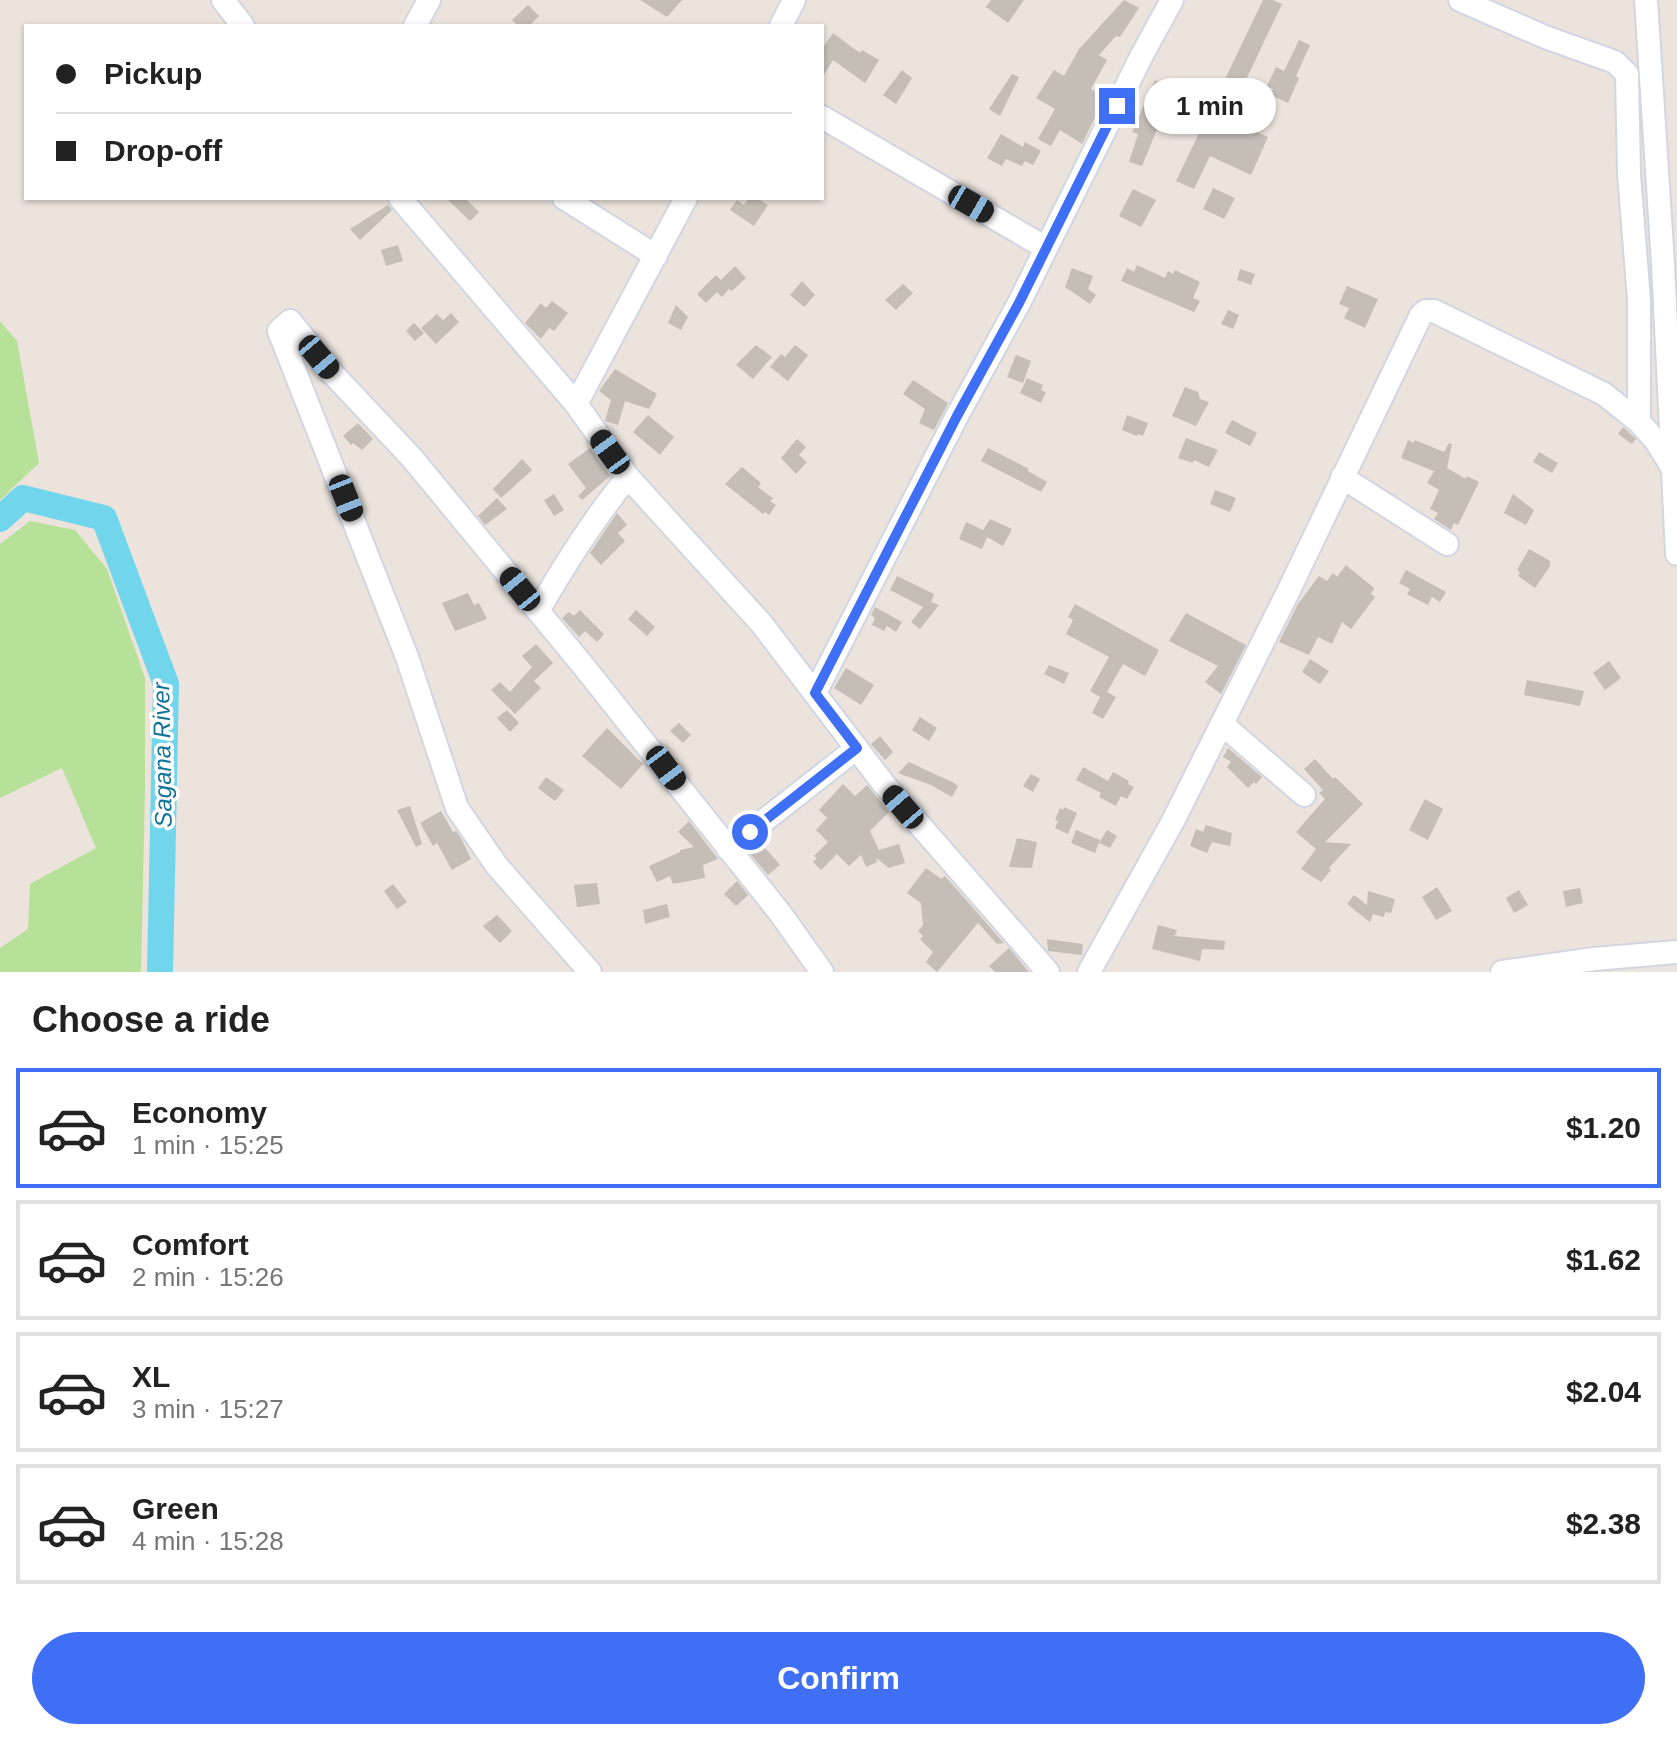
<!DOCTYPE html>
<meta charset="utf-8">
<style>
:root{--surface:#fff;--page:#f2f2f2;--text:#222;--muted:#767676;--line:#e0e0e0;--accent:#3f6ff5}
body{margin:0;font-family:Arial,sans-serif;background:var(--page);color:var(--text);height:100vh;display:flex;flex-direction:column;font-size:30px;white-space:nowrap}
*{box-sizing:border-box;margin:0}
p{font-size:26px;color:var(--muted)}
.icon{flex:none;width:44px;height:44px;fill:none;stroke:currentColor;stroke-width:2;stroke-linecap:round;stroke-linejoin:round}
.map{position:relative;height:972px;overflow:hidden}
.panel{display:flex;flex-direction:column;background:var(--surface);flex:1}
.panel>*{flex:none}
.top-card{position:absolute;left:24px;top:24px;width:800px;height:176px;border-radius:0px;box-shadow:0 2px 6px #0004;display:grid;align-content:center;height:176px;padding:0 32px;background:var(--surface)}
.end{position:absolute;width:36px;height:36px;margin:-18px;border:10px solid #3f6ff5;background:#fff;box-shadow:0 0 0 4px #fff}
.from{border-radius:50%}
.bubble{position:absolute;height:56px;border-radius:28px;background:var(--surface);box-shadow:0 2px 6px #0004;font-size:26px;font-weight:800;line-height:56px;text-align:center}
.car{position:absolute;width:24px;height:48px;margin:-24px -12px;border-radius:10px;box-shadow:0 0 6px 2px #0007;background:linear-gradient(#222 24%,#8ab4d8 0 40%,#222 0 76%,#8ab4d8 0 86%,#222 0)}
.top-card b{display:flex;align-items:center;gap:28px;height:76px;font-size:30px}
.top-card b+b{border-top:2px solid var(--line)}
.top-card i{width:20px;height:20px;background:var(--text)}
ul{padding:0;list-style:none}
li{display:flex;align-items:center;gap:24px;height:120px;margin:0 16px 12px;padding:0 16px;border:4px solid var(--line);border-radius:0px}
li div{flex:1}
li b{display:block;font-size:30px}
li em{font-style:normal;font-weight:800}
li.active{border-color:var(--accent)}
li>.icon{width:72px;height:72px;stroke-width:1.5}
h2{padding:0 32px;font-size:36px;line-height:96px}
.cta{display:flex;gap:16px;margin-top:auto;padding:16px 32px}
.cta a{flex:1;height:92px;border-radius:48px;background:var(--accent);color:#fff;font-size:32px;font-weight:800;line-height:92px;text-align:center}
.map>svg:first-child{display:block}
</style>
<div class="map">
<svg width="1677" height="972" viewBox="0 0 1677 972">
<rect width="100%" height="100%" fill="#ebe3dc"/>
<!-- green -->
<path fill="#b7e199" d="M 0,321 L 17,341 L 39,463 L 0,500 Z
M 30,521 L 75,530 L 107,569 L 145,678 L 145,788 L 141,972 L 0,972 L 0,948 L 28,929 L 30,884 L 96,848 L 62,768 L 0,798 L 0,544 Z"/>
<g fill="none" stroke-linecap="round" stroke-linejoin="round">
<!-- river -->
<path stroke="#71d5eb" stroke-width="26" d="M 0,519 L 23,498 L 104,518 L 166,684 L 160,972"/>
</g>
<!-- building -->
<path fill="#c4beb7" d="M 640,0 L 682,0 L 667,17 Z
M 991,0 L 1024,0 L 1008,23 L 986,7 Z
M 1124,0 L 1139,8 L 1120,37 L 1116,36 L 1099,55 L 1107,60 L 1091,89 L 1105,97 L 1082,144 L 1060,130 L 1051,146 L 1038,139 L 1055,109 L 1036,98 L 1054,70 L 1064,76 L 1079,49 Z
M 1263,0 L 1273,0 L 1282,4 L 1228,118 L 1268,137 L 1251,175 L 1210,156 L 1194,189 L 1176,181 Z
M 528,5 L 539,16 L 529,26 L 518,26 L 512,20 Z
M 833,33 L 860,53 L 862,50 L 879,60 L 865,83 L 833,60 L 822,78 L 822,49 Z
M 1299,40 L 1310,45 L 1296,76 L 1299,78 L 1288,103 L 1271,95 L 1273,89 L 1267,86 L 1276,67 L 1284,71 Z
M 902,70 L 912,78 L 896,104 L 883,95 Z
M 1012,74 L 1019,77 L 1000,116 L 989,109 Z
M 1155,80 L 1171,88 L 1164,104 L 1167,105 L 1142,166 L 1129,162 L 1138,134 L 1132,132 Z
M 1001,134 L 1023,147 L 1025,142 L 1041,151 L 1033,165 L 1025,161 L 1022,166 L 1006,159 L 1002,166 L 987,158 Z
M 1213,188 L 1235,198 L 1224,219 L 1203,209 Z
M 1133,189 L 1156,200 L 1141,227 L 1119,216 Z
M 446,198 L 465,198 L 479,212 L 470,221 Z
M 749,198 L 757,198 L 768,205 L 754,226 L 730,210 L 737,200 L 744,205 Z
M 388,205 L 392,210 L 360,240 L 350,229 Z
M 398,245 L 403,261 L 386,266 L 381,250 Z
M 1137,265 L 1165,278 L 1168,271 L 1173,274 L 1175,270 L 1200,282 L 1193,298 L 1200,301 L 1194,312 L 1121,281 L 1127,268 L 1134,272 Z
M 735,266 L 746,278 L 732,291 L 729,289 L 722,297 L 717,292 L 706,303 L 697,294 L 716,275 L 721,280 Z
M 1072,268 L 1093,276 L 1088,289 L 1096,295 L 1090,304 L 1065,287 Z
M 1240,269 L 1255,274 L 1251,285 L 1237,280 Z
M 802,281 L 815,295 L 804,307 L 790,295 Z
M 903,284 L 913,293 L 896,310 L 885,300 Z
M 1347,286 L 1378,299 L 1365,328 L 1344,318 L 1349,308 L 1339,304 Z
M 552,301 L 568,313 L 554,331 L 549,328 L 541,339 L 525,323 L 541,303 L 546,308 Z
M 676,305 L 688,317 L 681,330 L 668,323 Z
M 1228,310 L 1239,315 L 1233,329 L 1221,324 Z
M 451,313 L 459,322 L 436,344 L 421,328 L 437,314 L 443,320 Z
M 414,323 L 424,333 L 415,341 L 406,331 Z
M 756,345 L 772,357 L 753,379 L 736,365 Z
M 795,345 L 808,355 L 788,381 L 770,367 L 781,354 L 785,357 Z
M 1016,355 L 1031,361 L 1023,383 L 1007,377 Z
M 615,369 L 657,394 L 649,409 L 625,401 L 618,425 L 605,421 L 611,400 L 599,391 Z
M 1027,378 L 1043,385 L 1041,390 L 1046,392 L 1041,403 L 1020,393 Z
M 913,380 L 948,403 L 934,430 L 919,423 L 925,409 L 903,394 Z
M 1185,387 L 1198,392 L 1200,399 L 1209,402 L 1196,426 L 1172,416 Z
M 648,415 L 674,437 L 660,455 L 633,432 Z
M 1127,415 L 1148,423 L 1143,436 L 1138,434 L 1137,436 L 1122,430 Z
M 1232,420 L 1257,433 L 1250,446 L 1225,433 Z
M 358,423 L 373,439 L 362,450 L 353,443 L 351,445 L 343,436 Z
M 1623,427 L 1636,439 L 1632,444 L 1618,434 Z
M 1186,438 L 1218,450 L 1209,467 L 1194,460 L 1193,463 L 1178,458 Z
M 797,439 L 806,447 L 799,455 L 807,462 L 796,474 L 781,458 Z
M 1408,440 L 1414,443 L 1415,440 L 1444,452 L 1449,443 L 1452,444 L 1447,468 L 1466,479 L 1467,476 L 1479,482 L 1458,525 L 1454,523 L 1451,530 L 1434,519 L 1438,513 L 1430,509 L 1439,490 L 1427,483 L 1434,471 L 1401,458 Z
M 590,448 L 610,476 L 582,500 L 578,496 L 586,488 L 568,464 Z
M 988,448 L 1029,469 L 1028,471 L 1047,482 L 1041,492 L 981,461 Z
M 1539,452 L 1558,463 L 1552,473 L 1533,462 Z
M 522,459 L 532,470 L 501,498 L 493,489 Z
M 742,467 L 761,483 L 758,487 L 773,498 L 770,501 L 776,505 L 769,515 L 765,512 L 763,514 L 725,484 Z
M 1215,490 L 1236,498 L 1230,512 L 1210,504 Z
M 554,494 L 564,510 L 554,516 L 544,500 Z
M 1513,494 L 1534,510 L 1526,525 L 1504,513 Z
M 497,498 L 507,509 L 485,525 L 478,516 Z
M 617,513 L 627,525 L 618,533 L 625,541 L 601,565 L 590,553 Z
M 990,519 L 1012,529 L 1003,546 L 987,537 L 982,549 L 959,539 L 966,522 L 983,530 Z
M 1529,549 L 1550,561 L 1550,566 L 1535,588 L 1518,576 L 1520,572 L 1517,570 Z
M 1346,565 L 1374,588 L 1371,594 L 1375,597 L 1351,629 L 1342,622 L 1332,644 L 1318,637 L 1309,655 L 1279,642 L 1298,604 L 1319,576 L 1327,581 L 1333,573 L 1337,577 Z
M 1406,570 L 1446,592 L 1440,602 L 1432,597 L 1428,605 L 1407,594 L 1410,589 L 1399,583 Z
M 897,576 L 934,594 L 931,602 L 939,605 L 920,629 L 911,622 L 923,607 L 890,590 Z
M 468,593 L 474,605 L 479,603 L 487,619 L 455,631 L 442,603 Z
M 1075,604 L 1159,650 L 1145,676 L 1123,664 L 1107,692 L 1116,697 L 1103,719 L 1092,713 L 1100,697 L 1090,691 L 1109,657 L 1066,634 L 1073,620 L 1068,617 Z
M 875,607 L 902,622 L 896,632 L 887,626 L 884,631 L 872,625 L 875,618 L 871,615 Z
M 580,610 L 604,634 L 597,642 L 585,631 L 579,637 L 562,618 L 569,612 L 574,616 Z
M 636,610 L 655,627 L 647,636 L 628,619 Z
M 1186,613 L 1246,645 L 1221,694 L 1205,682 L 1218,666 L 1169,641 Z
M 536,644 L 553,663 L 534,681 L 541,688 L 515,714 L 491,690 L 500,682 L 510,692 L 532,667 L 522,656 Z
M 1310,659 L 1329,671 L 1320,684 L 1302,672 Z
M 1609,661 L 1621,678 L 1605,690 L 1593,673 Z
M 1049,665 L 1069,673 L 1064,684 L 1044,674 Z
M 846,668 L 874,685 L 861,705 L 834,688 Z
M 1527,680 L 1584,691 L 1580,706 L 1524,695 Z
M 507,710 L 519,723 L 510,732 L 497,718 Z
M 920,717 L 937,728 L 929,741 L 912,730 Z
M 679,723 L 691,735 L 683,743 L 670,731 Z
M 607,728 L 643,764 L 621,789 L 582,756 Z
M 880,736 L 893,752 L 885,760 L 871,744 Z
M 1228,748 L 1262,777 L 1256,784 L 1254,782 L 1248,788 L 1227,767 L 1231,762 L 1223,757 Z
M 1315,759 L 1333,779 L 1335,777 L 1363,804 L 1325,842 L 1351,844 L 1329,868 L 1331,870 L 1321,882 L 1301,869 L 1316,849 L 1296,832 L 1325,799 L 1319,793 L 1323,790 L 1304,769 Z
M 909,762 L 954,783 L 958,786 L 952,797 L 931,785 L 898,773 Z
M 1083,767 L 1108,781 L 1113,772 L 1129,781 L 1128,784 L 1134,787 L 1127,799 L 1121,796 L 1116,806 L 1099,797 L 1101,793 L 1076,780 Z
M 1031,774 L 1040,779 L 1033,792 L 1023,786 Z
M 546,777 L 564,790 L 555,801 L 538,788 Z
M 843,784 L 855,796 L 867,785 L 889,812 L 870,831 L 879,850 L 899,844 L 905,863 L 889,868 L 876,858 L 877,862 L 866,867 L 861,855 L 849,866 L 837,854 L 821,870 L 813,862 L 817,858 L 814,856 L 828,842 L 816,830 L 827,818 L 819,810 Z
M 1425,799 L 1443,809 L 1428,840 L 1409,830 Z
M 410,806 L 422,844 L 416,847 L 397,810 Z
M 1064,807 L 1077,813 L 1068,834 L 1055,828 L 1058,821 L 1055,820 L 1060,808 L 1063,810 Z
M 441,811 L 453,832 L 456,831 L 461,838 L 471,859 L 452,870 L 437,843 L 433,846 L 420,823 Z
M 689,821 L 718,859 L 703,865 L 705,878 L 673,884 L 670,876 L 657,882 L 649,866 L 680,852 L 680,850 L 694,847 L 678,832 Z
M 1206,825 L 1232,833 L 1230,846 L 1212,842 L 1207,853 L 1190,846 L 1196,829 L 1203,832 Z
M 1076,830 L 1100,840 L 1095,853 L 1071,843 Z
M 1107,830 L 1117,836 L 1110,848 L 1099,843 Z
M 1017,838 L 1037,842 L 1032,868 L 1009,867 Z
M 760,842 L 780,865 L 768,875 L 748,851 Z
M 926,868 L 941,879 L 945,876 L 1004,943 L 997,944 L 978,923 L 937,972 L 926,962 L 933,952 L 920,939 L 923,936 L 918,931 L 923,925 L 921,903 L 907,893 Z
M 737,881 L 748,895 L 736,906 L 724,894 Z
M 597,883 L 600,904 L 577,907 L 574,885 Z
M 393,884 L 407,902 L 397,909 L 384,891 Z
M 1437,887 L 1452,911 L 1436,920 L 1422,897 Z
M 1580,888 L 1583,903 L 1566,907 L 1563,891 Z
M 1519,890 L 1528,905 L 1514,913 L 1506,898 Z
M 1368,891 L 1395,899 L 1391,913 L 1385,912 L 1384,917 L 1373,914 L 1370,922 L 1347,904 L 1354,895 L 1367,905 Z
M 667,904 L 670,917 L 645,924 L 643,910 Z
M 497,915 L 512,931 L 500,943 L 483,926 Z
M 1158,925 L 1177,930 L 1175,936 L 1225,941 L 1224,950 L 1202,949 L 1200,961 L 1152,949 Z
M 1047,939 L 1083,944 L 1082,955 L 1048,951 Z
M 1009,948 L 1029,972 L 995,972 L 989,966 Z"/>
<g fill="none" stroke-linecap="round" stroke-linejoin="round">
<defs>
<path id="minor" d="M 223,0 L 243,26
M 1460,0 L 1545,37 L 1615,62 L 1627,74 L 1629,174 L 1639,300 L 1639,422
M 1646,0 L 1663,264 L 1677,554
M 415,26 L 429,0
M 781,26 L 794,0
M 822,117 L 1046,248
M 400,198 L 576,404 L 628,477 L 761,623 L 883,783 L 1048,972
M 564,198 L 656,256
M 576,404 L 686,198
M 1342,477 L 1447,544
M 538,611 C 565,564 593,519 628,477
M 815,693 L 957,416 L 1019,303 L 1142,55 L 1172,0
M 1222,724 L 1304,795
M 728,849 L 857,748
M 590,972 L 497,866 L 457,808 L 407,657 L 279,331 L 290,321 L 333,374 L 412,458 L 581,663 L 780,913 L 822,972
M 1089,972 L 1173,821 L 1286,596 L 1421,315 L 1426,311 L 1434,311 L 1604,394 L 1639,422 L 1656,441 L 1672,467
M 1502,972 L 1594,959 L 1677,952"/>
</defs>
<!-- minor casing -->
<use href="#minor" stroke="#d1d6e2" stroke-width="26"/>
<!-- minor -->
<use href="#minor" stroke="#fff" stroke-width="22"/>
</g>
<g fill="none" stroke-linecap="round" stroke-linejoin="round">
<!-- route -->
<path stroke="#3f6ff5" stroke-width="10" d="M 750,832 L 857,748 L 815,693 L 957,416 L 1019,303 L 1117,106"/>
</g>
<g text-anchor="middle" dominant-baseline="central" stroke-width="7" stroke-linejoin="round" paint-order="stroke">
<!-- water labels -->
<g font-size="24" font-style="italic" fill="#107397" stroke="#fff">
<text transform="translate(162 755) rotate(-91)">Sagana River</text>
</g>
</g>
</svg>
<i class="end from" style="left:750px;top:832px"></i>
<i class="end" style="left:1117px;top:106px"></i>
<div class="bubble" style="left:1144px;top:78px;width:132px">1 min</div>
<i class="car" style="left:971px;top:204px;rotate:120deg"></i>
<i class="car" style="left:319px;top:357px;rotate:140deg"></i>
<i class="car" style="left:610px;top:452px;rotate:324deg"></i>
<i class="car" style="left:346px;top:498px;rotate:158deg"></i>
<i class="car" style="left:520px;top:589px;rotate:321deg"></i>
<i class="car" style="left:666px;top:768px;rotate:143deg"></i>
<i class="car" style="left:903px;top:807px;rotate:319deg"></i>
<div class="top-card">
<b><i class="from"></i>Pickup</b>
<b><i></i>Drop-off</b>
</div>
</div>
<section class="panel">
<h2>Choose a ride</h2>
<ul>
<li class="active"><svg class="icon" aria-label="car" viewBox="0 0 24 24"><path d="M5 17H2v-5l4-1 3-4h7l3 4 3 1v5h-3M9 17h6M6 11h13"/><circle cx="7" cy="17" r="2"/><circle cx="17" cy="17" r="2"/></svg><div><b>Economy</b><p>1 min · 15:25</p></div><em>$1.20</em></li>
<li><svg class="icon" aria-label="car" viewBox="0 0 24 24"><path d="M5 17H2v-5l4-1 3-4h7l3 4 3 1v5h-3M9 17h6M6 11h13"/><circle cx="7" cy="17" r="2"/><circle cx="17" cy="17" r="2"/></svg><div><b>Comfort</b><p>2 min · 15:26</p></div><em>$1.62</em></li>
<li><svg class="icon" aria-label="car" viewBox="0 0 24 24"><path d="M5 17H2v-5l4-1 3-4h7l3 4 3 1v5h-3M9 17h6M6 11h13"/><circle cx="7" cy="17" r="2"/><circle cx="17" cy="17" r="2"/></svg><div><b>XL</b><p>3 min · 15:27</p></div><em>$2.04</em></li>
<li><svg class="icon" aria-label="car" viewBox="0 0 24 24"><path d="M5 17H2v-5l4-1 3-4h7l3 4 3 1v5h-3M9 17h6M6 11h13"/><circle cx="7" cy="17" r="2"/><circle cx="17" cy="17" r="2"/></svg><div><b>Green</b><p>4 min · 15:28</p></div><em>$2.38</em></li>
</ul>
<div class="cta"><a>Confirm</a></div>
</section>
